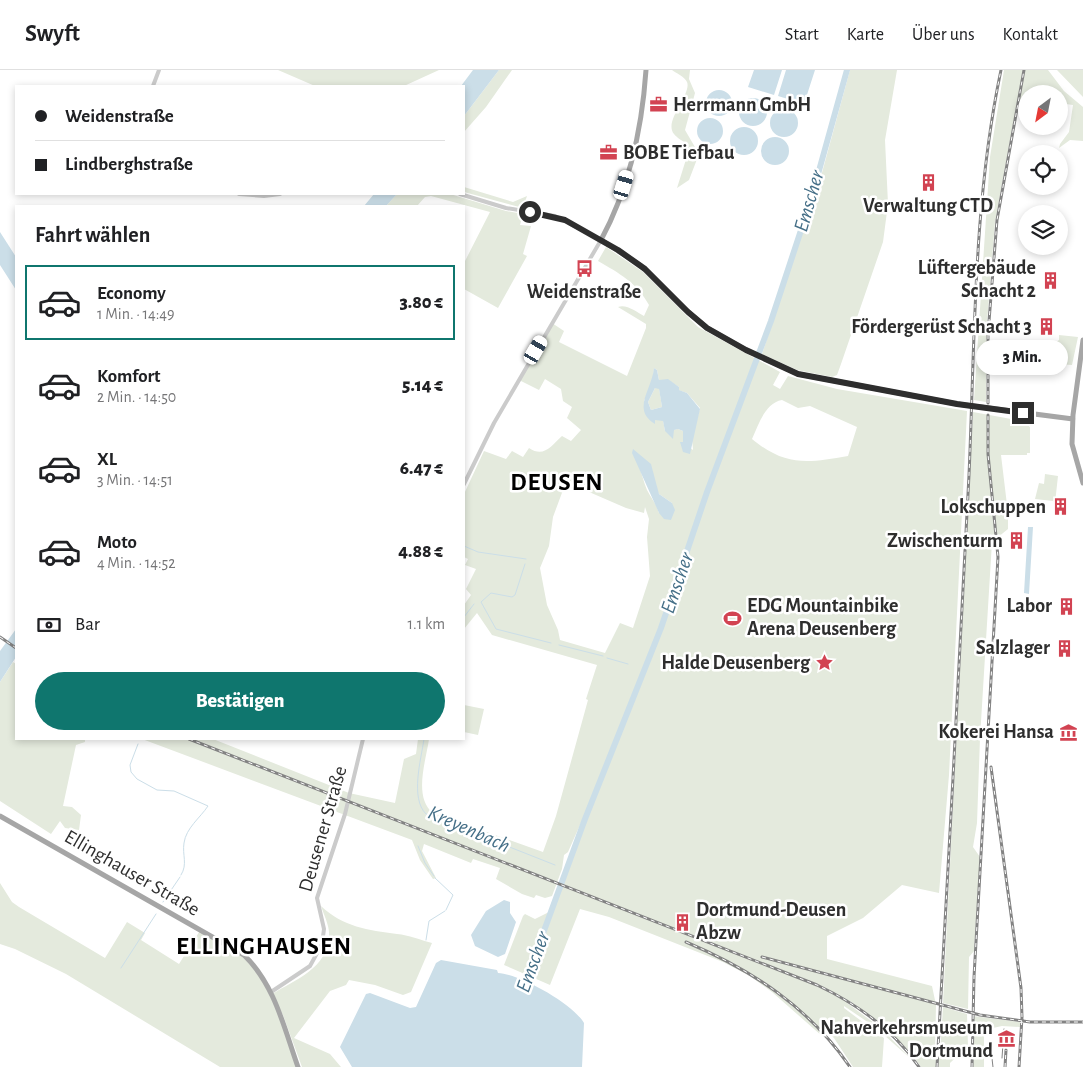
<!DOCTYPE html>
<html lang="de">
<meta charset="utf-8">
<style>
:root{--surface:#fff;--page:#f2f2f2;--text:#202124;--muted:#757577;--line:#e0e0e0;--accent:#0f766e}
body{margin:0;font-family:"Alegreya Sans",sans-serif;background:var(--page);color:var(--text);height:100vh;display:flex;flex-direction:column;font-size:19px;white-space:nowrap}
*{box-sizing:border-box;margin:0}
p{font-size:16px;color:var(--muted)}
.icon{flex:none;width:28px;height:28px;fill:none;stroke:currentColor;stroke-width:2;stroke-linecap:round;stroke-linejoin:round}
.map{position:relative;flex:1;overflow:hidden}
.details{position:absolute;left:15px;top:135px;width:450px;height:535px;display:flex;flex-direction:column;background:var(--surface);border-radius:0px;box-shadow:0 2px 8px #0003}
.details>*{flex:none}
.banner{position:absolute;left:15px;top:15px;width:450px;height:110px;border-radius:0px;box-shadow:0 2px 8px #0003;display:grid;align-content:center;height:110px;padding:0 20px;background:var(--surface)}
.needle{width:32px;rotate:212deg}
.tools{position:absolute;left:1018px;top:15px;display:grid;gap:10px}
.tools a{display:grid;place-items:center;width:50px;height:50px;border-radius:50%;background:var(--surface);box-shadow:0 2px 8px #0003;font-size:25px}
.end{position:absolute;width:22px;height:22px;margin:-11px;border:6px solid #2e2e2e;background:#fff;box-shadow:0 0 0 2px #fff}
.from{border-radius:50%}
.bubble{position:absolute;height:35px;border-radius:18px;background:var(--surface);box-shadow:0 2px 8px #0003;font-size:16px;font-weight:800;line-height:35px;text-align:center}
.car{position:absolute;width:15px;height:30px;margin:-15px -8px;border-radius:6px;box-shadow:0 0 4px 1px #0007;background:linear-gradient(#fff 24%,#345 0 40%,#fff 0 76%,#345 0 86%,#fff 0)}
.banner b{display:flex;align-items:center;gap:18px;height:48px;font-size:19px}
.banner b+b{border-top:1px solid var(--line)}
.banner i{width:12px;height:12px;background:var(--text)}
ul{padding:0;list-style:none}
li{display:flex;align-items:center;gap:15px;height:75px;margin:0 10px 8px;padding:0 10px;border:2px solid transparent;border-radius:0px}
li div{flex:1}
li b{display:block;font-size:19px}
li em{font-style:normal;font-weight:800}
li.on{border-color:var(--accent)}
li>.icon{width:45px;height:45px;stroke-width:1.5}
h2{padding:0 20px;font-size:22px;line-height:60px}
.pay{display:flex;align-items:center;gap:12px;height:55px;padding:0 20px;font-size:19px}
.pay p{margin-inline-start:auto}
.cta{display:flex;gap:10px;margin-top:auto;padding:10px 20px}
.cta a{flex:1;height:58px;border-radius:30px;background:var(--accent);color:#fff;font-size:20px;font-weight:800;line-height:58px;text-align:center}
header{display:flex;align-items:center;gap:30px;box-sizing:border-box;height:70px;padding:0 25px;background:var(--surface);border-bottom:1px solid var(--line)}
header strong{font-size:24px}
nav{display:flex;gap:28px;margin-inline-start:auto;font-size:18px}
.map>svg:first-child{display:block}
</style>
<header>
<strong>Swyft</strong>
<nav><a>Start</a><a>Karte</a><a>Über uns</a><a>Kontakt</a></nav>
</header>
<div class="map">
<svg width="1083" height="997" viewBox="0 0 1083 997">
<rect width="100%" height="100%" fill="#fff"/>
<!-- green -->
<path fill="#e4eadd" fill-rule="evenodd" d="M 278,0 L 439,0 L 404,16 L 315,16 Z
M 499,0 L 512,0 L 486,37 L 464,62 L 464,46 Z
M 672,0 L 690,0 L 689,9 L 695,23 L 685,60 L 699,84 L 689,110 L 677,118 L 688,83 L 687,74 C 683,71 677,68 674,64 C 663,51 692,24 687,12 C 685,7 676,3 672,0 Z
M 850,0 L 897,0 L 885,70 L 888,134 L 883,172 L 841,294 L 837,305 L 832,307 L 797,300 L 762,284 L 820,110 Z
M 1004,0 L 1023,0 L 995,152 L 987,253 L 986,332 L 974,330 L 990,87 Z
M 1025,0 L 1048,0 L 1064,21 L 1083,37 L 1083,71 L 1070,70 L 1059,78 L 1060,74 L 1069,62 L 1073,35 L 1059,33 L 1059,24 L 1026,24 L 1026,37 L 1018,35 Z
M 1057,0 L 1083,0 L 1083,27 Z
M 464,117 L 513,132 L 527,126 L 523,138 L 464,122 Z
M 397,124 L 450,124 L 506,141 L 523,144 L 520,155 L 531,156 L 523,184 L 527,186 L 498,238 L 464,219 L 464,193 L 490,142 L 431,126 L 425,127 L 417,136 L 386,136 Z
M 606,177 L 643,202 L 698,257 L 780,302 L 773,315 L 780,319 L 788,306 L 837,319 L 967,341 L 949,705 L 939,823 L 902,815 L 863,848 L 827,866 L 827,889 L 932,916 L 936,935 L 935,982 L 940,984 L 943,937 L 967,944 L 968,976 L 950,993 L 950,997 L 921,997 C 902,970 876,948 848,930 L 847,933 L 881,958 L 911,989 L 875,957 L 844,936 L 844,938 L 884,968 L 882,997 L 853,997 L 834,968 L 827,962 L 822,966 L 772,922 L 750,906 L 723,892 L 609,847 L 580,839 L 550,915 L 504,895 L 523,846 L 525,844 L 535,849 L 553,840 L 612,683 L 568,782 L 564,785 L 562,799 L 552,826 L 545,828 L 536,825 L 534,828 L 522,824 L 496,809 L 500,798 L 473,789 L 471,793 L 424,774 L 422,781 L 436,808 L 433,809 L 420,790 L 412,770 L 142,669 L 213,669 L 349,723 L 395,733 L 404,689 L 416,684 L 418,669 L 429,669 C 426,691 413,727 433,743 L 543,782 L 556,746 L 588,630 L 586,629 L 597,595 L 492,565 L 477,543 L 464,559 L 464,535 L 471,525 L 466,519 L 476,499 L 465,495 L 468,489 L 464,487 L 464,424 L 484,381 L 506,389 L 512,381 L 523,387 L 529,378 C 544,388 551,376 562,366 L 571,371 L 581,360 L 567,348 L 572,337 L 563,331 L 561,319 L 545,309 L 539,320 L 519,310 L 552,253 L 564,261 L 559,272 L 627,306 L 646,258 L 646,254 L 618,237 C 627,234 636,242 644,246 L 649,235 C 637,213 619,203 598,191 ZM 654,298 L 657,300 L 659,310 L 668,310 L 679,317 L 678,320 L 687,323 L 700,338 L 692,369 L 693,380 L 683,372 L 683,361 L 678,359 L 665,361 L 663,350 L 655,350 L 644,331 L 653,312 ZM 782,330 L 798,338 L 810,336 L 857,357 L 848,386 C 808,393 786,397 752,369 C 759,354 765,333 782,330 ZM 639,396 L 659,424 L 672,433 L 659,443 C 656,433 651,428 647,420 C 644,413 642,404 639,396 ZM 566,412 L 626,438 L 644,443 L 645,437 L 649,449 L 647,467 L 650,506 L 633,558 L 620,553 L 605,583 L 560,570 L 558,560 L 547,535 L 540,498 L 549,476 L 553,447 Z
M 1059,265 L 1078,267 L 1072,295 L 1056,294 L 1060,290 L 1061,278 L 1055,277 L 1058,276 L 1058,272 L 1056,272 L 1059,270 Z
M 655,318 L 659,318 L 662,337 L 651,340 L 648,332 Z
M 973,342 L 1022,351 L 1030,357 L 1030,383 L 1027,383 L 1027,385 L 1001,385 L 1008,443 L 1008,459 L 992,472 L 980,668 L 977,753 L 973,777 L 980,787 L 974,881 L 969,887 L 968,939 L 943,933 Z
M 1045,404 L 1058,406 L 1055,433 L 1053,431 L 1035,429 L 1039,413 L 1044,414 Z
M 13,592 L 16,594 L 16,669 L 85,669 L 85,672 L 76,675 L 63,736 L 72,737 L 81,745 L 79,760 L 65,758 L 60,751 L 51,764 L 0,731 L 0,612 Z
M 464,635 L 484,639 L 478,665 L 464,662 Z
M 0,813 L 12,832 L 19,837 L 105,888 L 127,852 L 145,863 L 141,870 L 179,894 L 201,859 L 244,885 L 272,924 C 295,910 328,898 329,866 C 330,857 324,845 321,836 C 343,857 368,860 397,864 C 409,865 420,870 432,873 L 411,922 L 403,925 L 375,915 L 349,910 L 346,915 L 330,921 L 294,968 L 330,984 L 341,997 L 302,997 L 283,945 L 274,928 L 298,997 L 220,997 L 66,904 L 15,879 L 0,874 Z
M 973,946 L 1020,952 L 1020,957 L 1002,956 L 984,960 L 984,997 L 972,997 Z"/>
<!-- water -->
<path fill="#cbdee8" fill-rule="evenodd" d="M 473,0 L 499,0 L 464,46 L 464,16 L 461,16 Z
M 754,0 L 782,0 L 774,25 L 748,17 Z
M 786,0 L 815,0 L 804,34 L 778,26 Z
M706 33a13 13 0 1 1 26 0a13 13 0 1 1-26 0Z
M739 42a14 14 0 1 1 28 0a14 14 0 1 1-28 0Z
M770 53a14 14 0 1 1 28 0a14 14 0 1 1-28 0Z
M697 61a13 13 0 1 1 26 0a13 13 0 1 1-26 0Z
M730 71a14 14 0 1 1 28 0a14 14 0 1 1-28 0Z
M761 81a14 14 0 1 1 28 0a14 14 0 1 1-28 0Z
M 374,124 L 397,124 L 386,136 L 364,136 Z
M 0,162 L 16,187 L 16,220 L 0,195 Z
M 654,298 L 657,300 L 659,310 L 668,309 L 679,317 L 679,320 L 687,323 L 700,339 L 690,384 L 683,382 L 680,372 L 683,372 L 683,361 L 678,359 L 674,360 L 673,369 L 665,361 L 663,351 L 655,350 L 655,354 C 631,339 652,320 654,298 ZM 655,318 L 659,319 L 662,337 L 651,340 L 648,332 Z
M 633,379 L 651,394 L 659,424 L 672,433 L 675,440 L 671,450 L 664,449 L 659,443 L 632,383 Z
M 1028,457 L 1033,457 L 1029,524 L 1024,523 Z
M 16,559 L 16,587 L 0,612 L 0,581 Z
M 504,830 L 510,832 L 510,843 L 516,852 L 505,884 L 498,887 L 475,876 L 471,865 L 486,841 Z
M 441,890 L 497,900 L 498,903 C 520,904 573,934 584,953 L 582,997 L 352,997 L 340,977 L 366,924 L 370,923 L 410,938 L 416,937 L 436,893 Z"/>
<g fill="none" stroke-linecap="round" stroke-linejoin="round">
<!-- stream -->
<path stroke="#cbdee8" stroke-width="1" d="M 464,476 L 478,482 L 526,489
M 525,494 L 515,525 L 512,527 L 491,523 L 481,532 L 496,559 L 551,573
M 464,547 L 474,534
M 559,575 L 603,586
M 607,588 L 628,594
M 424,669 C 421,690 410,728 426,744 L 555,795
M 138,674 L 130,695 L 131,702 L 137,709 L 157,720 L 174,721 L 208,736 C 200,748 186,758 184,773 C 182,785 188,794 181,805
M 418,776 L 425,793 L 434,806
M 435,808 L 453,825 L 446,840
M 163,832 L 180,807
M 426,870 L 429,851 L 445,841
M 121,898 L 156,844"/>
<!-- river -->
<path stroke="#cbdee8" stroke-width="6" d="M 523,918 L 585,749 L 661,558 L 707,422 L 771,251 L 810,133 L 847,0"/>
<!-- minor -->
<path stroke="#cbcbcb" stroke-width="4" d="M 153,16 L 159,0
M 239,124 L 264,126 L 280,124
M 460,124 L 506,138 L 555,146 L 601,170 L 494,353 L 464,414
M 271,922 L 310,896 L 322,874 L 324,859 L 317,828 L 345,744 L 363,669"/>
<!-- major -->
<path stroke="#a6a6a6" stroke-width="5" d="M 646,0 C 642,59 629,118 601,170 L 640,195 L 681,236 L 707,258 L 746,280 L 798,304 L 957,334 L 1073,349
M 1083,270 L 1073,345 L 1072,374 L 1083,413
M 0,746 L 244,885 C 275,915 284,958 298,997"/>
<!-- tram -->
<path stroke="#838383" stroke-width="1" d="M 991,980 L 993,997
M 1002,988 L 1004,959"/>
<defs>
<path id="rail" d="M 988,333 L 988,264 L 997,150 L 1024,0
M 0,567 L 16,578
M 189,669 L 817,915 C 857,934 894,960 919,997
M 991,697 L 1021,918 L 1022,947 L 1019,997
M 686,872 C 752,900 809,937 850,997
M 762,887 L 980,945 L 1030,952 L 1083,952
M 937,997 C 948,800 959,602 969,405 C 975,270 973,133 1001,0
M 972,997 L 974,907 L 998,487 L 988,384 L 988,345
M 1005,997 L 1006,980"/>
</defs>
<!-- rail casing -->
<use href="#rail" stroke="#838383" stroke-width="3"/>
<!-- rail -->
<use href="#rail" stroke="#fff" stroke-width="1" stroke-dasharray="4" stroke-linecap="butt"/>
</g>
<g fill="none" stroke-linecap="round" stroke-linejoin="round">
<!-- route -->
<path stroke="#2e2e2e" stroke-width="6" d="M 530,142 L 565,150 L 618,180 L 645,199 L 688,242 L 707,258 L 746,280 L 798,304 L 957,334 L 1023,343"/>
</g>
<!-- icons -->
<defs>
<symbol id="office-bare" viewBox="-9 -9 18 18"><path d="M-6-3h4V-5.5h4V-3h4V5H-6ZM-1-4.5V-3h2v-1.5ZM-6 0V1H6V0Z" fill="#d24352" stroke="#fff" stroke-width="2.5" paint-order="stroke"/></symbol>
<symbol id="building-bare" viewBox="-9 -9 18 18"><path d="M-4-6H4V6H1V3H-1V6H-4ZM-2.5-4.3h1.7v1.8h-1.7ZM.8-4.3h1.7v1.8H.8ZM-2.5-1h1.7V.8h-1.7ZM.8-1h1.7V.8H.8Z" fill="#d24352" stroke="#fff" stroke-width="2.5" paint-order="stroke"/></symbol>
<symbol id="bus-bare" viewBox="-9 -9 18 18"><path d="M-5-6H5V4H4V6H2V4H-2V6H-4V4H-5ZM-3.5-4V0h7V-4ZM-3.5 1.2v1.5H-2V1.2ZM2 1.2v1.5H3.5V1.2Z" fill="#d24352" stroke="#fff" stroke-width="2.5" paint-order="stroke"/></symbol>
<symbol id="stadium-bare" viewBox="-9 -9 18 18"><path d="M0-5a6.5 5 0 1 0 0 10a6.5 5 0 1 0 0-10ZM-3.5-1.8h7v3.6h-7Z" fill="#d24352" stroke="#fff" stroke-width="2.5" paint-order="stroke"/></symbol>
<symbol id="sight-bare" viewBox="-9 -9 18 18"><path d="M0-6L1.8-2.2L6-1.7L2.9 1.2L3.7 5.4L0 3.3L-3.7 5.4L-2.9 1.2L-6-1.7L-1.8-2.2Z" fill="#d24352" stroke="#fff" stroke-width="2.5" paint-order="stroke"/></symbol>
<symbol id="museum-bare" viewBox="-9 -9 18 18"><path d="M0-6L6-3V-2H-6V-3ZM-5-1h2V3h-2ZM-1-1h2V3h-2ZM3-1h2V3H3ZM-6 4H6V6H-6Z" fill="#d24352" stroke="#fff" stroke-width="2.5" paint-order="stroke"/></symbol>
</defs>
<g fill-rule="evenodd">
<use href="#office-bare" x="646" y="22" width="25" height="25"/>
<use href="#office-bare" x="596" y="70" width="25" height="25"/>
<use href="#building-bare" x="916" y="100" width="25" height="25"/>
<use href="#bus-bare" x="572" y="186" width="25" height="25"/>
<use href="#building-bare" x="1038" y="198" width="25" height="25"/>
<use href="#building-bare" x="1034" y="244" width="25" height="25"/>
<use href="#building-bare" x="1048" y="424" width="25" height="25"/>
<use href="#building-bare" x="1004" y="458" width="25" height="25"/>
<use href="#building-bare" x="1054" y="524" width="25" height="25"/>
<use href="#stadium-bare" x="720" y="536" width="25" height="25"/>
<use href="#building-bare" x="1052" y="566" width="25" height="25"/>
<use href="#sight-bare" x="812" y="580" width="25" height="25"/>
<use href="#museum-bare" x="1056" y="650" width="25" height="25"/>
<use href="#building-bare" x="670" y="840" width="25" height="25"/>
<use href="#museum-bare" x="994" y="956" width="25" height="25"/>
</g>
<g text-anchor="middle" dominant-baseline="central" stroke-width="5" stroke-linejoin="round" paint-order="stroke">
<!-- poi labels -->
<g font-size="20" font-weight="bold" fill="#2e2e2e" stroke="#fff" text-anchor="end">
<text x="673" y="35" text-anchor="start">Herrmann GmbH</text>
<text x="623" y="83" text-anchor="start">BOBE Tiefbau</text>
<text x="928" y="136" text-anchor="middle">Verwaltung CTD</text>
<text x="1036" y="198">Lüftergebäude<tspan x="1036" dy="23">Schacht 2</tspan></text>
<text x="584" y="222" text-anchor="middle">Weidenstraße</text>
<text x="1032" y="257">Fördergerüst Schacht 3</text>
<text x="1046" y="437">Lokschuppen</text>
<text x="1003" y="471">Zwischenturm</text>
<text x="747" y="536" text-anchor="start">EDG Mountainbike<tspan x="747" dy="23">Arena Deusenberg</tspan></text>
<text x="1052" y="536">Labor</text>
<text x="1050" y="578">Salzlager</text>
<text x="810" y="593">Halde Deusenberg</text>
<text x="1054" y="662">Kokerei Hansa</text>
<text x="696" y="840" text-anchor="start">Dortmund-Deusen<tspan x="696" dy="23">Abzw</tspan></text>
<text x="993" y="958">Nahverkehrsmuseum<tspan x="993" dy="23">Dortmund</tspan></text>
</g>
<!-- street labels -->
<g font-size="20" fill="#2e2e2e" stroke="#fff">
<text transform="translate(323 759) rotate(-74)">Deusener Straße</text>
<text transform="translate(132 803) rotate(30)">Ellinghauser Straße</text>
</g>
<!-- water labels -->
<g font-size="21" font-style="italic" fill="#456f87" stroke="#fff">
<text transform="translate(809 131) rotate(-74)">Emscher</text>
<text transform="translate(677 513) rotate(-71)">Emscher</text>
<text transform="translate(469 759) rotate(24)">Kreyenbach</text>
<text transform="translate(533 892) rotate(-70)">Emscher</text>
</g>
<!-- district labels -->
<g font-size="25" font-weight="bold" letter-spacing="1" fill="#000" stroke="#fff">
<text x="557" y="412">DEUSEN</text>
<text x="264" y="876">ELLINGHAUSEN</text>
</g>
</g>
</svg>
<div class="tools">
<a><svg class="needle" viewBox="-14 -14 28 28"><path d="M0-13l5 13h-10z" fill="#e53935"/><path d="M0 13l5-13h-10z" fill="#757577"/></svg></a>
<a><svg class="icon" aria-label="locate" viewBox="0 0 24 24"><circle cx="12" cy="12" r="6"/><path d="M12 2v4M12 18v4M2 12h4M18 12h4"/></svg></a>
<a><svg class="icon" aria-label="layers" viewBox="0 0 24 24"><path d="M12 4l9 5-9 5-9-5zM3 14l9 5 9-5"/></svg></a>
</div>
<i class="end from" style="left:530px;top:142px"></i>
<i class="end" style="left:1023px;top:343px"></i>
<div class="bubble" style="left:976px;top:270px;width:92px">3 Min.</div>
<i class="car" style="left:624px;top:115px;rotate:17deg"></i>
<i class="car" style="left:536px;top:280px;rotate:30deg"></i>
<div class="banner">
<b><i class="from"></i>Weidenstraße</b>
<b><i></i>Lindberghstraße</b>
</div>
<section class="details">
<h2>Fahrt wählen</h2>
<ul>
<li class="on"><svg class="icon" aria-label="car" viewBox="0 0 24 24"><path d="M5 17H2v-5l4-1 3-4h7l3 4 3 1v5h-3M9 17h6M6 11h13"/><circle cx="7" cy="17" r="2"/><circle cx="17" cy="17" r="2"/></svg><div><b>Economy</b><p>1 Min. · 14:49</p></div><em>3.80 €</em></li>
<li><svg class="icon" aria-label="car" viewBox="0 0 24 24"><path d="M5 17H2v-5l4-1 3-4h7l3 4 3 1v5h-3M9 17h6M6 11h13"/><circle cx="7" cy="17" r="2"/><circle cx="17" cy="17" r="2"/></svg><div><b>Komfort</b><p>2 Min. · 14:50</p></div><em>5.14 €</em></li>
<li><svg class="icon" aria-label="car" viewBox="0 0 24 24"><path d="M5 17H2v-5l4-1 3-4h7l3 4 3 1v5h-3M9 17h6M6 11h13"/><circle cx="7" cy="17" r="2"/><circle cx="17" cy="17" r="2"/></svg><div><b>XL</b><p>3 Min. · 14:51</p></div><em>6.47 €</em></li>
<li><svg class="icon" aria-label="car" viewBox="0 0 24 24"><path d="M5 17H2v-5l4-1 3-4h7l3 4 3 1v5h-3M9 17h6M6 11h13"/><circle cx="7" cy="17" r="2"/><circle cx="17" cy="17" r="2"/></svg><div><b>Moto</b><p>4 Min. · 14:52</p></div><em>4.88 €</em></li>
</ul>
<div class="pay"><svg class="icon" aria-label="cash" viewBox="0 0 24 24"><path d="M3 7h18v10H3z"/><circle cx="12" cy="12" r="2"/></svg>Bar<p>1.1 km</p></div>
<div class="cta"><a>Bestätigen</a></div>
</section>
</div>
